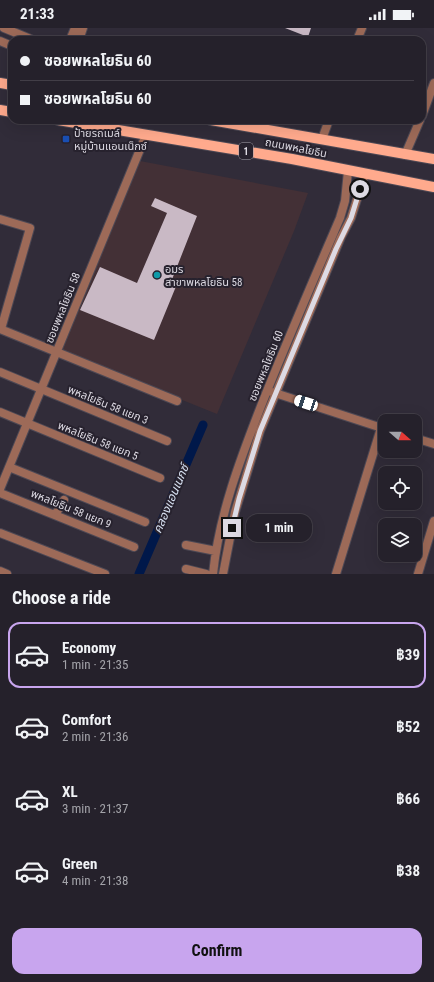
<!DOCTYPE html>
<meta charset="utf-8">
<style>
:root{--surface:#25212b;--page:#2d2933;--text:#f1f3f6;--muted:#a3a3a9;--line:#423e47;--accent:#c8a5ee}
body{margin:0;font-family:"Roboto Condensed","Noto Sans Thai",sans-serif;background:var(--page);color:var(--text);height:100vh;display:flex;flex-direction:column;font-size:15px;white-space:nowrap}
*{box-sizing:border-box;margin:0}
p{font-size:13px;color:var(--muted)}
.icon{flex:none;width:22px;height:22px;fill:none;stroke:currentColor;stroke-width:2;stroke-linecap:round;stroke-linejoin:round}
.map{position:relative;height:546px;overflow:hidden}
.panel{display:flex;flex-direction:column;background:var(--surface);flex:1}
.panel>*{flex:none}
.banner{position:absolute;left:8px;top:8px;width:418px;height:88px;border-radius:12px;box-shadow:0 4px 16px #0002,0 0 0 1px var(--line);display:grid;align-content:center;height:88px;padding:0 12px;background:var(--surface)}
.needle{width:26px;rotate:110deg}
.buttons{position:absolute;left:378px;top:386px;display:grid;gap:8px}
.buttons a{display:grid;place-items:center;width:44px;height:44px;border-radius:8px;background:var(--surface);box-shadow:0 4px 16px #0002,0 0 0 1px var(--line);font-size:20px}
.end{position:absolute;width:18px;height:18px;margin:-9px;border:5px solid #dddae3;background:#111;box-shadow:0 0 0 2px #111}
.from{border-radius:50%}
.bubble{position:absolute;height:28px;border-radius:12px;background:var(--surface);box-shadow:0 4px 16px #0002,0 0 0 1px var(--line);font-size:13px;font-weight:700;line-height:28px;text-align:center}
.car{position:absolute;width:12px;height:24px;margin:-12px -6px;border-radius:5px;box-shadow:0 0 3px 1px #0007;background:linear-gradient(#fff 24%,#345 0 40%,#fff 0 76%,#345 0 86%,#fff 0)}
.banner b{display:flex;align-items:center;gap:14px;height:38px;font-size:15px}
.banner b+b{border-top:1px solid var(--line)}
.banner i{width:10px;height:10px;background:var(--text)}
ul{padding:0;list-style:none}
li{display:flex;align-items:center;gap:12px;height:66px;margin:0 8px 6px;padding:0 4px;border:2px solid transparent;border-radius:12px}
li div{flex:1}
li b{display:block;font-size:15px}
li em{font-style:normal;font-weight:700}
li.current{border-color:var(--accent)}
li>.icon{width:36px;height:36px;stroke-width:1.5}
h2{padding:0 12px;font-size:18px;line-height:48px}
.primary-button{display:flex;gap:8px;margin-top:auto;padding:8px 12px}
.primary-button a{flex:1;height:46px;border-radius:12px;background:var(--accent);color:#111;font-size:16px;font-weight:700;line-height:46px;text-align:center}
.status{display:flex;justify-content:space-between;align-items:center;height:28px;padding:0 20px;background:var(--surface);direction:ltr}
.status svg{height:11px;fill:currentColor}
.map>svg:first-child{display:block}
</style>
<div class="status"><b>21:33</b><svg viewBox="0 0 49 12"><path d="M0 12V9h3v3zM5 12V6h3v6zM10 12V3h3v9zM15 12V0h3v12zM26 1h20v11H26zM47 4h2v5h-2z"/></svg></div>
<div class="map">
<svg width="434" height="546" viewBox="0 0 434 546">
<rect width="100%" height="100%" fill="#312c39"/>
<!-- commercial -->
<path fill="#433036" d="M 140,133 L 308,165 L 294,203 L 217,386 L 61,323 Z"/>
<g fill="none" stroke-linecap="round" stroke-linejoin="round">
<!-- canal -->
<path stroke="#00184a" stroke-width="9" d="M 139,546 L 203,397"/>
</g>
<!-- building -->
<path fill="#c9b9c5" d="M 285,0 L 311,0 L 308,9 Z
M 155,170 L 197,188 L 171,254 L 177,256 L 154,312 L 80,282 L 100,239 L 137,255 L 167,185 L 151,178 Z"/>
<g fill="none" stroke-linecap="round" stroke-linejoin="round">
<defs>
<path id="street" d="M 4,0 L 33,12
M 70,12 L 75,0
M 79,12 L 83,0
M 357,12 L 362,0
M 0,13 L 12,18
M 422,88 L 434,55
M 322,111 L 329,92
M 405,127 L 420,92
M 0,191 L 30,200 L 1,301
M 0,301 L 177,373
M 0,344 L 167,413
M 272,364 L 385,401
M 0,384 L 160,450
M 415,410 L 434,416
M 9,439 L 145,494
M 0,461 L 146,107
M 0,465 L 134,519
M 55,487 L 64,472
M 0,505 L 105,546
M 186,517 L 216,523
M 186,541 L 206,546
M 0,543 L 7,546
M 213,546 C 219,487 240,432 261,378 C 286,315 313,253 340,190 L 345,173 L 348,143
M 223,546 L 235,484 L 260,403 L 341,209 L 351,190 L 365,146
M 336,546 L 381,400
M 418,546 L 434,493"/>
<path id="primary" d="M 0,55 L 12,57
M 0,82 L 12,84
M 58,92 L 292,131 L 434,159
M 211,92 L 434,131"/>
</defs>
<!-- street casing -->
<use href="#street" stroke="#4d4854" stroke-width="10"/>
<!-- primary casing -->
<use href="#primary" stroke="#4d4854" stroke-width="12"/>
<!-- street -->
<use href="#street" stroke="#9d6a58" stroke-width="8"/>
<!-- primary -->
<use href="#primary" stroke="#ffaa8d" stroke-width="10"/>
</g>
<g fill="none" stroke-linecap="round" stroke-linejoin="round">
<!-- route -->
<path stroke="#dddae3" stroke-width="5" d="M 232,500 L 239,471 L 260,403 L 336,221 L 351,190 L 360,161"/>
</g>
<!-- markers -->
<rect fill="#1a4fb4" stroke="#27222e" stroke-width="1.5" x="62" y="107" width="8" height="8" rx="2"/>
<circle fill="#0f9aa8" stroke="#27222e" stroke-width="1.5" cx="157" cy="247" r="4"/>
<g text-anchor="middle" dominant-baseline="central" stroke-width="4" stroke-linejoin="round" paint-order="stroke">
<!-- shield labels -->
<rect fill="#27222e" stroke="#a6a3ad" stroke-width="1" x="239" y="115" width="14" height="16" rx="3"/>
<g font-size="10" font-weight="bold" fill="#dddae3">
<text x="246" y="123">1</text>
</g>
<!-- poi labels -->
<g font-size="11" fill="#dddae3" stroke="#27222e" text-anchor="start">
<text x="74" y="105">ป้ายรถเมล์<tspan x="74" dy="13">หมู่บ้านแอนเน็กซ์</tspan></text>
<text x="165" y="241">อมร<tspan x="165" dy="13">สาขาพหลโยธิน 58</tspan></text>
</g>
<!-- street labels -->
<g font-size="11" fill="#dddae3" stroke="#27222e">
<text transform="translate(296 120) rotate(11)">ถนนพหลโยธิน</text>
<text transform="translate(63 280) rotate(-68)">ซอยพหลโยธิน 58</text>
<text transform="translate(266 338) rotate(-68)">ซอยพหลโยธิน 60</text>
<text transform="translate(108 377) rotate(22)">พหลโยธิน 58 แยก 3</text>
<text transform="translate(98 413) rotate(22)">พหลโยธิน 58 แยก 5</text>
<text transform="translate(71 481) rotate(22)">พหลโยธิน 58 แยก 9</text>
</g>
<!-- water labels -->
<g font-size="12" font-style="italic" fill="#dae4f5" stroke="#27222e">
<text transform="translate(171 471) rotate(-67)">คลองแอนเนกซ์</text>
</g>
</g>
</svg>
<div class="buttons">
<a><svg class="needle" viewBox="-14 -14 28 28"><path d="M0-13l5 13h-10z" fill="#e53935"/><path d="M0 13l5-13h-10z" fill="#a3a3a9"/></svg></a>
<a><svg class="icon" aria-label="locate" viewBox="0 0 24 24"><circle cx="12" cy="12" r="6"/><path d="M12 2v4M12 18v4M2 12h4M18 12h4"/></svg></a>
<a><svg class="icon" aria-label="layers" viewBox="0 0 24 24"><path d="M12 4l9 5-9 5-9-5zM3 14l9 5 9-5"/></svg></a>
</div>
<i class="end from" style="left:360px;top:161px"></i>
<i class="end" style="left:232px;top:500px"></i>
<div class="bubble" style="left:246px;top:486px;width:66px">1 min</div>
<i class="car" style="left:306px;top:375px;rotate:288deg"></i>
<div class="banner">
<b><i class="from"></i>ซอยพหลโยธิน 60</b>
<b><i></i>ซอยพหลโยธิน 60</b>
</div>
</div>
<section class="panel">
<h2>Choose a ride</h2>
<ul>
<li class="current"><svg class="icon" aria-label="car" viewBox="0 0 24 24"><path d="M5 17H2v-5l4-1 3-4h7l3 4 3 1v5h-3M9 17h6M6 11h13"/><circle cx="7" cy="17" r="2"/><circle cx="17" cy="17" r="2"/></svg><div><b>Economy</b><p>1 min · 21:35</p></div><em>฿39</em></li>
<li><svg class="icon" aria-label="car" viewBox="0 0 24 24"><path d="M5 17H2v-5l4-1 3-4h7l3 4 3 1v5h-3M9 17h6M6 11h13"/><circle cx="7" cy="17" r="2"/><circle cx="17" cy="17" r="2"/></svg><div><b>Comfort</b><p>2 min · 21:36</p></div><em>฿52</em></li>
<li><svg class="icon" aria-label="car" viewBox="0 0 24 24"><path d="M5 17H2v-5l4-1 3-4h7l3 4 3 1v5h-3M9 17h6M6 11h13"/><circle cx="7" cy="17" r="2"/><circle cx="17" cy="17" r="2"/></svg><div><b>XL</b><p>3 min · 21:37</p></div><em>฿66</em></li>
<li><svg class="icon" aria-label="car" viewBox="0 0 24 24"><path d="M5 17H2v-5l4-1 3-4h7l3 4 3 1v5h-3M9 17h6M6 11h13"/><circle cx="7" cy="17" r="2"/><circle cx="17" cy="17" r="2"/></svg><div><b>Green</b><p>4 min · 21:38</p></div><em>฿38</em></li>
</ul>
<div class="primary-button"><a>Confirm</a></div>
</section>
